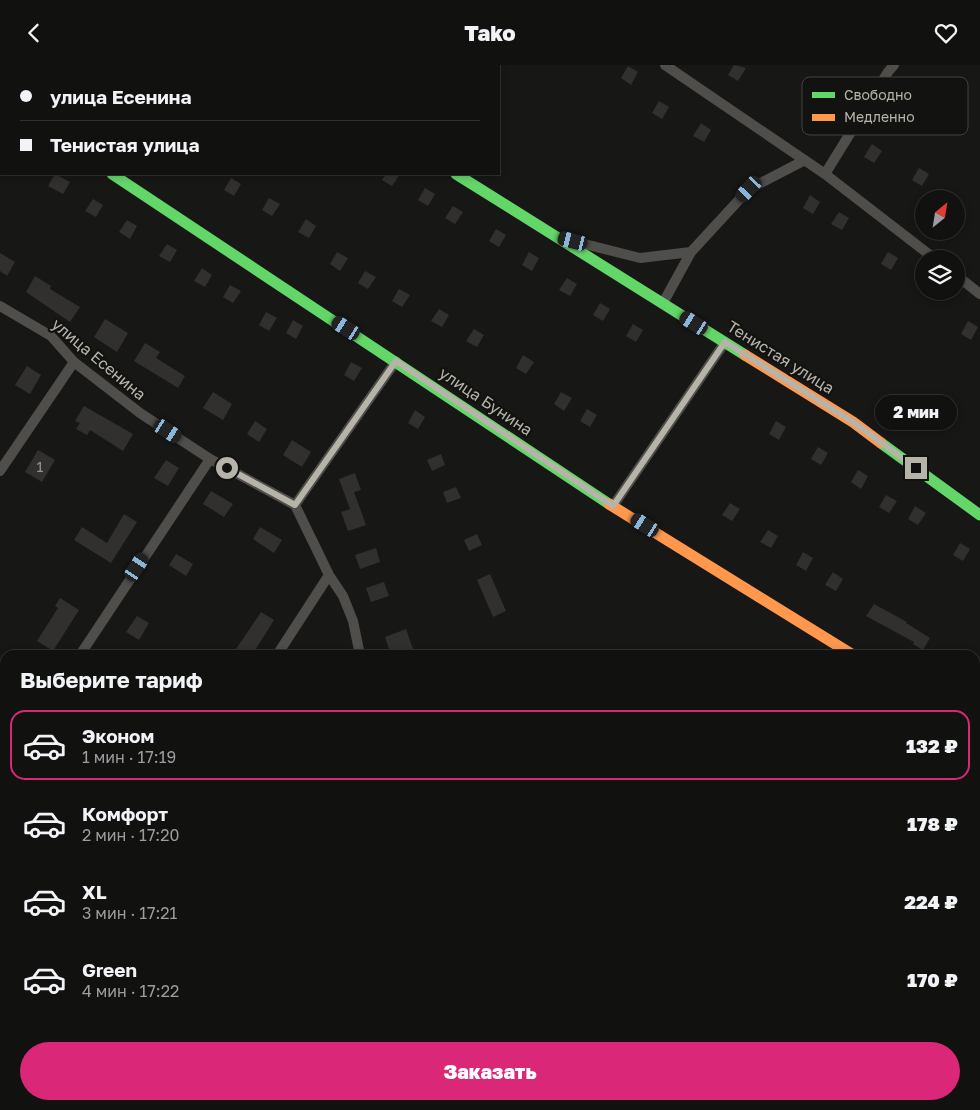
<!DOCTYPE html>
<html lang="ru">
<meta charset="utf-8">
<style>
:root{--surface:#111110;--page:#1e1f1e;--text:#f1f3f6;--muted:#9c9d9f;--line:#303130;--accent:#db2777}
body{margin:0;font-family:"Golos Text",sans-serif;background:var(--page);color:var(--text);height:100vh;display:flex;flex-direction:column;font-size:19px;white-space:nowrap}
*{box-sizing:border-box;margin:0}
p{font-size:16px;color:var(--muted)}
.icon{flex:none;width:28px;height:28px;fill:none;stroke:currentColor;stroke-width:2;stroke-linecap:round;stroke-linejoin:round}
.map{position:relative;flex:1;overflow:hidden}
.side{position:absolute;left:0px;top:585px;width:980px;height:460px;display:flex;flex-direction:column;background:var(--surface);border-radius:15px 15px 0 0;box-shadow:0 2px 8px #0003,0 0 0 1px var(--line)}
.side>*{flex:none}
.top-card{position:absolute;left:0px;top:0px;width:500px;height:110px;box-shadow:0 2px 8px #0003,0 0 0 1px var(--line);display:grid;align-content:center;height:110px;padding:0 20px;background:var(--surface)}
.needle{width:32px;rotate:30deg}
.controls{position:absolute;left:915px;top:125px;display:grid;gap:10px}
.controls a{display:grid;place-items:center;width:50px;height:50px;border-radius:50%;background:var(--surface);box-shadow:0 2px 8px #0003,0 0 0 1px var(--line);font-size:25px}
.end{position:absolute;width:22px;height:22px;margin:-11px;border:6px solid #b6b3a9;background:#111;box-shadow:0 0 0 2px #111}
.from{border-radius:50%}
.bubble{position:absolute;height:35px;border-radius:18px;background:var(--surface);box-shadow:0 2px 8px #0003,0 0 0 1px var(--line);font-size:16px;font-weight:800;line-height:35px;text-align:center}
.car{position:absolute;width:15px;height:30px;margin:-15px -8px;border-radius:6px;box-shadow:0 0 4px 1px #0007;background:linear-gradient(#222 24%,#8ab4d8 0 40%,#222 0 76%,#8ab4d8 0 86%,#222 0)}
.top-card b{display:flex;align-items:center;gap:18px;height:48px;font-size:19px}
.top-card b+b{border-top:1px solid var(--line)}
.top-card i{width:12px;height:12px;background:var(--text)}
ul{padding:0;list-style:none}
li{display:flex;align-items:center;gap:15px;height:70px;margin:0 10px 8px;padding:0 10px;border:2px solid transparent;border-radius:15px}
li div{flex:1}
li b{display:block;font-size:19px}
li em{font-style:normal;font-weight:800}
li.active{border-color:var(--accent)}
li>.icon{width:45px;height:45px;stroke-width:1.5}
h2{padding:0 20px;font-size:22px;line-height:60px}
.cta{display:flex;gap:10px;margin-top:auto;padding:10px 20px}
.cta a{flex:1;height:58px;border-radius:30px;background:var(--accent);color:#fff;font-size:20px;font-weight:800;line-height:58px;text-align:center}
header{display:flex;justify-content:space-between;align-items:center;height:65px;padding:0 20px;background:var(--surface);font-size:22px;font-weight:800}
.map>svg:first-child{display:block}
</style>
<header><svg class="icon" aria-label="back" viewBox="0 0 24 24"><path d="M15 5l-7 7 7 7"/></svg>Tako<svg class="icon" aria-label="heart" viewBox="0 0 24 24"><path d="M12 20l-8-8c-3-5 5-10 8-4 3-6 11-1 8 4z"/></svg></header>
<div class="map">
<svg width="980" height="1045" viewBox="0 0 980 1045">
<rect width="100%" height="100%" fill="#171716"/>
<!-- building -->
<path fill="#31302f" d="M 734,0 L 746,3 L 738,16 L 728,10 Z
M 628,1 L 638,7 L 631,20 L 621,13 Z
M 659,36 L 669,42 L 662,54 L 652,48 Z
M 701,58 L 711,65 L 704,77 L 693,71 Z
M 872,79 L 882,86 L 874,98 L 864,92 Z
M 919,103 L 929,109 L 922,121 L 912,115 Z
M 55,109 L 70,117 L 63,129 L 48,121 Z
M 386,109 L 400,109 L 392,121 L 382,115 Z
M 231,113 L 241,119 L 234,131 L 224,125 Z
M 425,123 L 435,129 L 428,141 L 418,135 Z
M 810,130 L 820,137 L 813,149 L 803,143 Z
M 269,133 L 280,139 L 272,151 L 262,145 Z
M 93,134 L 103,140 L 96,152 L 85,146 Z
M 453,141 L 463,147 L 455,159 L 445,153 Z
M 839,147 L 849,153 L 842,165 L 831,159 Z
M 306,154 L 316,161 L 309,173 L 298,167 Z
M 127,155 L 137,161 L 130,174 L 119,167 Z
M 496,164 L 506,170 L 499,182 L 489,176 Z
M 167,179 L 177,185 L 170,197 L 159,191 Z
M 337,187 L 348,193 L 340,206 L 330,199 Z
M 529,187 L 539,193 L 532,206 L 522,200 Z
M 888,187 L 898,193 L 891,205 L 881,199 Z
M 0,188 L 15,197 L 7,211 L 0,206 Z
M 202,203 L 212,210 L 205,222 L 194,216 Z
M 365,206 L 376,212 L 368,224 L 358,218 Z
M 35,211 L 51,221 L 50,224 L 80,242 L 70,257 L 26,227 Z
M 567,213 L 577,219 L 570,231 L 559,225 Z
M 230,220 L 241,226 L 233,238 L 223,232 Z
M 399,224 L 410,230 L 402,242 L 392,236 Z
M 600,238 L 610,244 L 603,256 L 593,250 Z
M 439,244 L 449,250 L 442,262 L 431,256 Z
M 266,247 L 277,253 L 269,266 L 259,260 Z
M 105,254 L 128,268 L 117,287 L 94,272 Z
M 293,255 L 303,261 L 296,274 L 286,268 Z
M 968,256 L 978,262 L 971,275 L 961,269 Z
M 633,259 L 643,265 L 636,277 L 626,271 Z
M 474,264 L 484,270 L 477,282 L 466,276 Z
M 145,278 L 160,287 L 156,293 L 185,311 L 178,323 L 134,296 Z
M 523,290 L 534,297 L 526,309 L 516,303 Z
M 351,297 L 362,303 L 354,316 L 344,310 Z
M 27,301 L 41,310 L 30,329 L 15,320 Z
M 213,327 L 232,339 L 223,355 L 203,343 Z
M 561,327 L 572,333 L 564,346 L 554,339 Z
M 84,341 L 133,369 L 123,386 L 90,365 L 87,370 L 76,364 L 80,358 L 75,356 Z
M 587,344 L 597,350 L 590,362 L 580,356 Z
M 415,345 L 425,352 L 418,364 L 408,358 Z
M 255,356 L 267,364 L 259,377 L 247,369 Z
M 776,356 L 786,362 L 779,375 L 769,369 Z
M 292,375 L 311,387 L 302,402 L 283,390 Z
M 818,382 L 828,388 L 821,400 L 811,394 Z
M 38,385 L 55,395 L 42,417 L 25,407 Z
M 441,389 L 445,400 L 432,406 L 427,395 Z
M 166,395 L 179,403 L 168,421 L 154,413 Z
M 858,405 L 868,411 L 861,424 L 851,417 Z
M 355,408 L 361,425 L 354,427 L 366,460 L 348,466 L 341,447 L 350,444 L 339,414 Z
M 456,422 L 461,433 L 447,438 L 443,427 Z
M 211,426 L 233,439 L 224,452 L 203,439 Z
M 886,430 L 897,436 L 889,448 L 879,442 Z
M 730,438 L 740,444 L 732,456 L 722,450 Z
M 915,441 L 926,448 L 918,460 L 908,454 Z
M 124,449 L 137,457 L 111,498 L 74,475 L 82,462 L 107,478 Z
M 260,462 L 282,475 L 274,488 L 253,474 Z
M 768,465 L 778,471 L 771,483 L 760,477 Z
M 477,469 L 482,480 L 469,486 L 464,475 Z
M 960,478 L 970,484 L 963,496 L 953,490 Z
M 376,483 L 380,497 L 360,504 L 355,490 Z
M 803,487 L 813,493 L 806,506 L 796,500 Z
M 176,489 L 193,499 L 186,511 L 169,500 Z
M 833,507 L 843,514 L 836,526 L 825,520 Z
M 490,509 L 506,546 L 493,552 L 477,515 Z
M 384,517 L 389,531 L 371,537 L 366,523 Z
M 60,533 L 79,545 L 53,586 L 37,576 L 58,543 L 55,541 Z
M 874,539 L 907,557 L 906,558 L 930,573 L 923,585 L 913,579 L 914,577 L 866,551 Z
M 261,547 L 274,555 L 252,590 L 232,590 Z
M 137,551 L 149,558 L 139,575 L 126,567 Z
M 406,564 L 415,590 L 391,590 L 385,572 Z"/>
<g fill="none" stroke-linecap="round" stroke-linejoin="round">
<!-- street -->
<path stroke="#4f4e4b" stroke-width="10" d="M 282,0 L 284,1
M 665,0 L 825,109 L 935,194
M 0,35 L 1,36
M 825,109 L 888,7 L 894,0
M 565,174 L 640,193 L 691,187
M 956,210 L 980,229
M 663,238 L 691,187 L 749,124 L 805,95
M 0,241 L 51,271 L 74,297 L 140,348 L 210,394 L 295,440 L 329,510 L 343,531 L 353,556 L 360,590
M 0,406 L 74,297
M 295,440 L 396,296
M 613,441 L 725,277
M 80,590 L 210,394
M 277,590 L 329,510
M 975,670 L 980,673
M 0,719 L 5,711
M 975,895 L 980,898
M 0,1004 L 5,997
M 880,1040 L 889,1045
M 380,1045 L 385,1040
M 649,1045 L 654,1040"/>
<!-- fast -->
<path stroke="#63d668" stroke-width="11" d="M 112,109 L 609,439
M 456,109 L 745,290
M 881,378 L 980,450"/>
<!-- slow -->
<path stroke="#ff974d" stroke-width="11" d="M 745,290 L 853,357 L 881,378
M 609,439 L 853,590"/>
</g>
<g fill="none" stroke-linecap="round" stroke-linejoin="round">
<!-- route -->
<path stroke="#b6b3a9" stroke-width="6" d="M 227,403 L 295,440 L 396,296 L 613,441 L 725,277 L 853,357 L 916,403"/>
</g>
<g text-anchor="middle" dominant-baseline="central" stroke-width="4.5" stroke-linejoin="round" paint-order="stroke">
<!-- number labels -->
<g font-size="14" fill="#95928a">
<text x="40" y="401">1</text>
</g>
<!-- street labels -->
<g font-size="16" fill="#b6b3a9" stroke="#121211">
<text transform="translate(781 292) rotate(32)">Тенистая улица</text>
<text transform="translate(99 294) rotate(40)">улица Есенина</text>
<text transform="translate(486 336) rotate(34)">улица Бунина</text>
</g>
</g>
<!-- legend -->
<rect x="802" y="12" width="166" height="58" rx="8" fill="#121211" stroke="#43423f" stroke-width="1"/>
<rect x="812" y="27" width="23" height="6" fill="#63d668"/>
<rect x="812" y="49" width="23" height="7" fill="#ff974d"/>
<g font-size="14" fill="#b6b3a9">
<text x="844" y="35">Свободно</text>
<text x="844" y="57">Медленно</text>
</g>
</svg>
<div class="controls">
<a><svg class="needle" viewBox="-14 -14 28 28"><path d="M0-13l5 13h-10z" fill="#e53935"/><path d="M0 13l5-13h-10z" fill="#9c9d9f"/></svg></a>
<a><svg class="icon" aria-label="layers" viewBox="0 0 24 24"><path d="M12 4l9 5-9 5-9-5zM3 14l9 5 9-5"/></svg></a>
</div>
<i class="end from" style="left:227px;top:403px"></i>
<i class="end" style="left:916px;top:403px"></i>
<div class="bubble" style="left:875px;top:330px;width:82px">2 мин</div>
<i class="car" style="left:749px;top:124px;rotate:223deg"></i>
<i class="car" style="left:573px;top:176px;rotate:284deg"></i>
<i class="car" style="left:694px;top:258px;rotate:302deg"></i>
<i class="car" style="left:346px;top:263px;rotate:303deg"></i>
<i class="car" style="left:168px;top:366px;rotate:123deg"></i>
<i class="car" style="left:645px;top:460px;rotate:302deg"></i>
<i class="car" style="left:137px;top:502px;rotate:33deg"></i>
<div class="top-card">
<b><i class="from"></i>улица Есенина</b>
<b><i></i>Тенистая улица</b>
</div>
<section class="side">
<h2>Выберите тариф</h2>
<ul>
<li class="active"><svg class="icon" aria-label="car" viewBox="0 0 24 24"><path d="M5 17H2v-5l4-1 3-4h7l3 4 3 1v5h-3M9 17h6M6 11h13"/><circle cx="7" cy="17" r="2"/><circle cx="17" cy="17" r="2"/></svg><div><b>Эконом</b><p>1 мин · 17:19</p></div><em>132 ₽</em></li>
<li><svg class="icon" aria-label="car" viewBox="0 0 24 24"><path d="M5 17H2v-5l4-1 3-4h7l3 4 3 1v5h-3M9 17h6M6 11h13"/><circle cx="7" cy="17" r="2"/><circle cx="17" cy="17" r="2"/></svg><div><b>Комфорт</b><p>2 мин · 17:20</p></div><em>178 ₽</em></li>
<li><svg class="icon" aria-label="car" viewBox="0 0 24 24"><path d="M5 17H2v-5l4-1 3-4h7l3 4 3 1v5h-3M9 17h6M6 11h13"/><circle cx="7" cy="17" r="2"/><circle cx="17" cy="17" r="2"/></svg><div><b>XL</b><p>3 мин · 17:21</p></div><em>224 ₽</em></li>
<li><svg class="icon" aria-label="car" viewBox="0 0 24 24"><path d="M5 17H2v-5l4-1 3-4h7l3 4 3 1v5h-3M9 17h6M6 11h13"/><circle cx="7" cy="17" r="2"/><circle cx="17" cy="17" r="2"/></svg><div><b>Green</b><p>4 мин · 17:22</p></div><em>170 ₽</em></li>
</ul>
<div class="cta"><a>Заказать</a></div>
</section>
</div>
